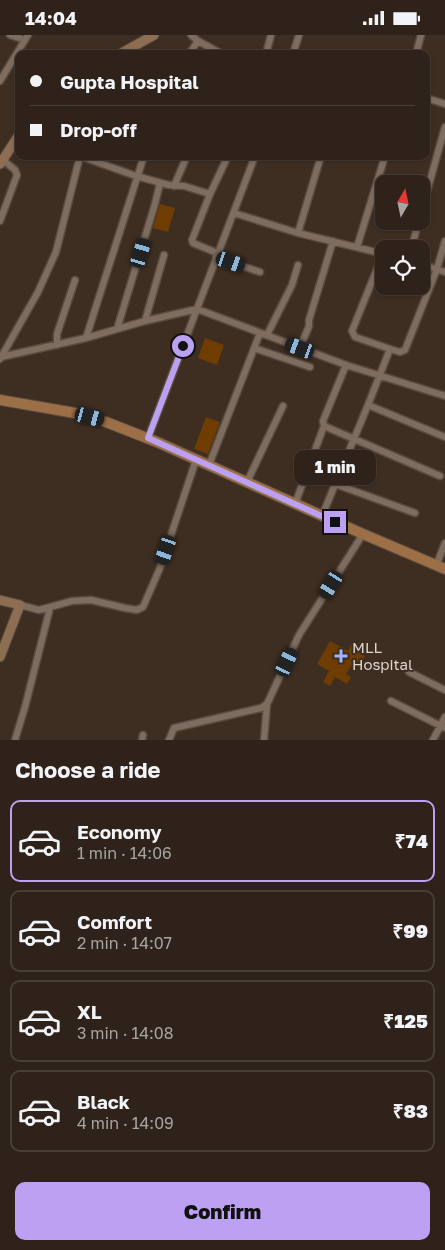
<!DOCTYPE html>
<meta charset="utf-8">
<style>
:root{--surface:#2e221a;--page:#3a2f27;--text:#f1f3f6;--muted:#a7a4a2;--line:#493f39;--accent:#bca0f2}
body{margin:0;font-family:"Golos Text",sans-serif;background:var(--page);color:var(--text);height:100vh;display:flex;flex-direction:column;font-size:19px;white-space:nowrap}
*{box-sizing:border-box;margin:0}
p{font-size:16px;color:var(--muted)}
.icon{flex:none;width:28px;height:28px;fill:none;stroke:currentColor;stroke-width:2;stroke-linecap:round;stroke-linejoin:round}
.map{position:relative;height:705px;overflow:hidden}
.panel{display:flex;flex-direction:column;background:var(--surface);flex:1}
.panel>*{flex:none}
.guide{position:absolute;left:15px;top:15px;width:415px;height:110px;border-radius:10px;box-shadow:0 1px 4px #0004,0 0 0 1px var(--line);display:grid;align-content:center;height:110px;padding:0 15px;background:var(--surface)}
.needle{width:32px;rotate:9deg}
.buttons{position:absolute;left:375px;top:140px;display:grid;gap:10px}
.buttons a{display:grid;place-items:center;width:55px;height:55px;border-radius:10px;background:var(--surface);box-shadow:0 1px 4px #0004,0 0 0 1px var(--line);font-size:25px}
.end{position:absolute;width:22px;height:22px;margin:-11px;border:6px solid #bca0f2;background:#111;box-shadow:0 0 0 2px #111}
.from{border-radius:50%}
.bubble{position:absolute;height:35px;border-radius:10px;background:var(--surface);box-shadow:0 1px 4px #0004,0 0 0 1px var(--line);font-size:16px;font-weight:800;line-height:35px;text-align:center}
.car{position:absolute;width:15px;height:30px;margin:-15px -8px;border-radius:6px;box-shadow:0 0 4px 1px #0007;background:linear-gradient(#222 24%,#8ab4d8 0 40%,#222 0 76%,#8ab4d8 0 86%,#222 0)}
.guide b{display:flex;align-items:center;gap:18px;height:48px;font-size:19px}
.guide b+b{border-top:1px solid var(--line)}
.guide i{width:12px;height:12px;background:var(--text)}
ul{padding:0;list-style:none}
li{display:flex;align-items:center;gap:15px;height:82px;margin:0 10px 8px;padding:0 5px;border:2px solid var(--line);border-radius:10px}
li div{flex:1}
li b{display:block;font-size:19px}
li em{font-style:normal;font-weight:800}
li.on{border-color:var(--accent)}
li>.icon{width:45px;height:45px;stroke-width:1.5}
h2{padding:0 15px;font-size:22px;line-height:60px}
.cta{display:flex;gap:10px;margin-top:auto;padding:10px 15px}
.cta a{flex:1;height:58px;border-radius:10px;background:var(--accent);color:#111;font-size:20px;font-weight:800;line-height:58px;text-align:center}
.status{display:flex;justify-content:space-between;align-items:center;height:35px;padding:0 25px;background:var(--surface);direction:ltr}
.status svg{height:14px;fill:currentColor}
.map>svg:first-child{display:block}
</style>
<div class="status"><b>14:04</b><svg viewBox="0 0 49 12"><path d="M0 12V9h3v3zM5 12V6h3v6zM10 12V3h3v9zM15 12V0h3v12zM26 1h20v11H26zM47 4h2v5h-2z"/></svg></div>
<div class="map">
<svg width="445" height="705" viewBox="0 0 445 705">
<rect width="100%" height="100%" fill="#3e2e22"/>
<!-- building -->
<path fill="#6f3c01" d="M 160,169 L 175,173 L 168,197 L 153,193 Z
M 205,303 L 224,310 L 217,330 L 198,323 Z
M 206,382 L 220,387 L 208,419 L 194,414 Z
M 330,606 L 348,616 L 351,610 L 359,614 L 357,617 L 365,621 L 360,631 L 353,628 L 346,639 L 351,642 L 347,649 L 335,642 L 330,651 L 323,647 L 329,636 L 317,629 Z"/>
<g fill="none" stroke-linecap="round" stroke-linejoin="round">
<defs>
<path id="street" d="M 10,0 L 25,5
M 198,6 L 222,19
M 189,19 L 198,6 L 191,0
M 266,19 L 271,0
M 293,19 L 299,0
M 416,19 L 421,0
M 0,46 L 28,0
M 426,63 L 445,69
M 80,121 L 136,141 L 169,150 L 184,151 L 210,159
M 174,151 L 187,121
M 234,178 L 298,198 L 384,219
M 421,178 L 445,92
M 0,186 L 17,140 L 15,135 L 3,125
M 298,198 L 321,121
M 357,212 L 385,121
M 411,214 L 419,186
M 217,218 L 193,208 L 192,205 L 210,159 L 228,121
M 383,219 L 352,296 L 355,302 L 390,314
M 216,222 L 260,237
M 421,229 L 445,237
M 145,286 L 164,220
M 117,294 L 155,169 L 160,148
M 267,300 L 292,250 L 298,230
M 86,303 L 144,121
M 57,310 L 57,299 L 75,245
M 254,313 L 310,332
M 300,313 L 309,291 L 309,285 L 333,206
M 1,322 L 86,303 L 145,286 L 197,274 L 346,330 L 445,361
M 0,324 L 38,257 L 56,217 L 80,121
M 346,330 L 323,386 L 324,391 L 440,441
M 368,370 L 390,314 L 400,317 L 405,315 L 437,234 L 445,206
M 148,403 L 255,121
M 209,430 L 260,298
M 247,447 L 283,371
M 335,449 L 415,478
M 295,469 L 324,391
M 322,481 L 368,370 L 445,402
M 436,531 L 445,508
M 20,570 L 39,575 L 72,566 L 91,565 L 125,573 L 137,575 L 143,572 L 160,533 L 196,425
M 409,637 L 445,655
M 391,666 L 445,693
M 15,705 L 25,672 L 50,573
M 142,705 L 143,700
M 169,705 L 174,693 L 261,673 L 267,669 L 299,600 L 363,499
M 264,705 L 267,669
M 433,705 L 445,682"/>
<path id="secondary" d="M 120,19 L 154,0
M 0,129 L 19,100
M 0,565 L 20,570 L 0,622"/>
<path id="primary" d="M 0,365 L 75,378 L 106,387 L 157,407 L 363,499 L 445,534"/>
</defs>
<!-- street casing -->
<use href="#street" stroke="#584b41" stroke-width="9"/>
<!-- secondary casing -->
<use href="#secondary" stroke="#584b41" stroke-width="11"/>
<!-- primary casing -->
<use href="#primary" stroke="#584b41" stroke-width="12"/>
<!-- street -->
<use href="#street" stroke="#7e6d5f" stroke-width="6"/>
<!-- secondary -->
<use href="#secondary" stroke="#8d6e53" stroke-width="9"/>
<!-- primary -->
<use href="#primary" stroke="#9d6f46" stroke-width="10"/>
</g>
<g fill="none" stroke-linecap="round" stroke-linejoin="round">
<!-- route -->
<path stroke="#bca0f2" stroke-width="6" d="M 183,311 L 148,403 L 335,487"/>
</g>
<!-- markers -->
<path fill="#9db4fd" stroke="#3e2e22" stroke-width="2" d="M338.5 613.5h5v5h5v5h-5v5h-5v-5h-5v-5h5z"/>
<g text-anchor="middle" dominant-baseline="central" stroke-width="4" stroke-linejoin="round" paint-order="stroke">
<!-- poi labels -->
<g font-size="15" fill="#dfd5cd" stroke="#3e2e22" text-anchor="start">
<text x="352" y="612">MLL<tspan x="352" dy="17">Hospital</tspan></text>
</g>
</g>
</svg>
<div class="buttons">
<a><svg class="needle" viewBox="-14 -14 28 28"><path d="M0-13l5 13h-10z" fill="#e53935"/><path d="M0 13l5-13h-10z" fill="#a7a4a2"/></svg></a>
<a><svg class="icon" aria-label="locate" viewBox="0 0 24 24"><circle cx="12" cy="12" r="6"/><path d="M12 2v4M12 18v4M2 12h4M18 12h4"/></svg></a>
</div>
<i class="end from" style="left:183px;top:311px"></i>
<i class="end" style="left:335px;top:487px"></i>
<div class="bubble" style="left:294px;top:415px;width:82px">1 min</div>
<i class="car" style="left:141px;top:218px;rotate:17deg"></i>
<i class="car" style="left:231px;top:227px;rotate:109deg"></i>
<i class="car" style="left:300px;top:313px;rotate:290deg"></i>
<i class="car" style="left:90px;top:382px;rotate:105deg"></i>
<i class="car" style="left:166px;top:515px;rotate:199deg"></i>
<i class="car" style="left:331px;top:550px;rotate:212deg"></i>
<i class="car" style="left:287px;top:627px;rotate:25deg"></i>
<div class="guide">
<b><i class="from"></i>Gupta Hospital</b>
<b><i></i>Drop-off</b>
</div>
</div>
<section class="panel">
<h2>Choose a ride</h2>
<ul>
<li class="on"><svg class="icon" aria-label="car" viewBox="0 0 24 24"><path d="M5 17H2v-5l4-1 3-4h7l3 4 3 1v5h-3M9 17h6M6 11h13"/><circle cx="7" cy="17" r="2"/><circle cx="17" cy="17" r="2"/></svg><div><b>Economy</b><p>1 min · 14:06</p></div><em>₹74</em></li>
<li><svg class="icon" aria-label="car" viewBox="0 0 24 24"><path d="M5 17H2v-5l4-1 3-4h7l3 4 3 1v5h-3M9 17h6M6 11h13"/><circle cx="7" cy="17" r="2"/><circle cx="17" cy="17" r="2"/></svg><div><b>Comfort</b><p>2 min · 14:07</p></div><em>₹99</em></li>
<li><svg class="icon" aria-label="car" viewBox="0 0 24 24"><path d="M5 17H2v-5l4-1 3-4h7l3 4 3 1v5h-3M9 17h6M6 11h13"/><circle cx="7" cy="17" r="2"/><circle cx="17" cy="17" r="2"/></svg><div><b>XL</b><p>3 min · 14:08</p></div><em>₹125</em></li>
<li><svg class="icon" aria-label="car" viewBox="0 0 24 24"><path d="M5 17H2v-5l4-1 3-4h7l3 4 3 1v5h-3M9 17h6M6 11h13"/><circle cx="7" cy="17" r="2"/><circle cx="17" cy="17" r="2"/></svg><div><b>Black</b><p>4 min · 14:09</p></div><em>₹83</em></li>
</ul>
<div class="cta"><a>Confirm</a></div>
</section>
